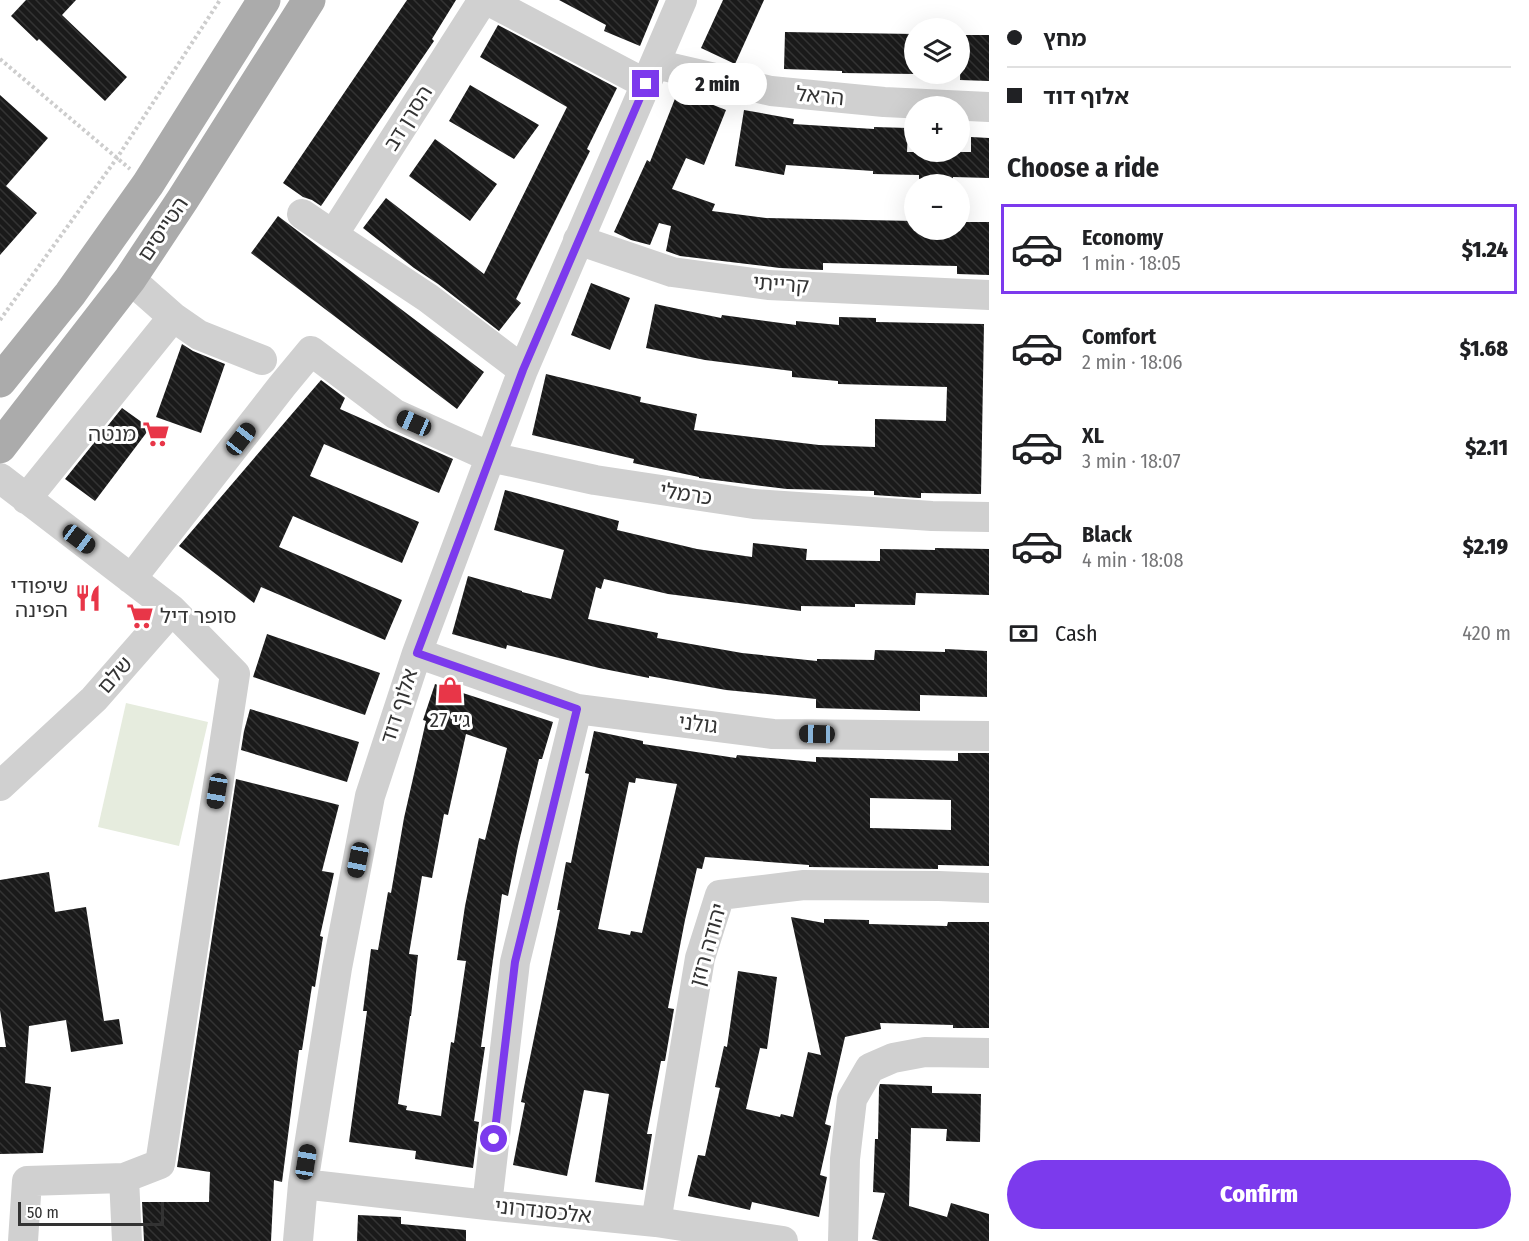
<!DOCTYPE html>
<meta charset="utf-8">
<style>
:root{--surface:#fff;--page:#f2f2f2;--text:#202124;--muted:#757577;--line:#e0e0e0;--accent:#7c3aed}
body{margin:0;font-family:"Fira Sans Condensed","Noto Sans Hebrew",sans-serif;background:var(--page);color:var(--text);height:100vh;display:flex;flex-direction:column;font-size:22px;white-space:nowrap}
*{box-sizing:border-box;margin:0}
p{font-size:20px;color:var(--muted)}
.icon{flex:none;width:33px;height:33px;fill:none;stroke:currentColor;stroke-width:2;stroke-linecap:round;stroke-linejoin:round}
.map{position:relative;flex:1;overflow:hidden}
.side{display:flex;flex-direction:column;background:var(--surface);width:540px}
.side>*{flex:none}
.guide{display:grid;align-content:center;height:132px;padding:0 18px;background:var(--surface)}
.buttons{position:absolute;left:904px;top:18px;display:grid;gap:12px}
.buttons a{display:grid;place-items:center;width:66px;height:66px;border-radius:50%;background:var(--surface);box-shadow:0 6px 24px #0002;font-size:30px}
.scale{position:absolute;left:18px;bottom:15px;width:146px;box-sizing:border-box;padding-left:6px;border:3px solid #333;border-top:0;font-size:16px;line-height:21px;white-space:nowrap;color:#333;-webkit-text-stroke:4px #fff;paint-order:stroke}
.end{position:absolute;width:27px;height:27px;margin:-14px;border:8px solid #7c3aed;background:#fff;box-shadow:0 0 0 3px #fff}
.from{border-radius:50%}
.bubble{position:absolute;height:42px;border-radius:21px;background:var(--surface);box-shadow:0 6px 24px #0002;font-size:20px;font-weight:800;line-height:42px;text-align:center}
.car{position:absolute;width:18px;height:36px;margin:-18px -9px;border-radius:8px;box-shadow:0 0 4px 2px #0007;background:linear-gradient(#222 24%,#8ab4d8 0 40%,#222 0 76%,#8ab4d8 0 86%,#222 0)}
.guide b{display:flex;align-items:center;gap:21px;height:57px;font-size:22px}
.guide b+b{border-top:2px solid var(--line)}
.guide i{width:15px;height:15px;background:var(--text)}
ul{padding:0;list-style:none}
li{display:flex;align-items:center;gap:18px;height:90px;margin:0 12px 9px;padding:0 6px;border:3px solid transparent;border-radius:0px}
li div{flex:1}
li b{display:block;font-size:22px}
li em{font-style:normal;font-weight:800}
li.on{border-color:var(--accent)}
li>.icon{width:54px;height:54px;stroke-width:1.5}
h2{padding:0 18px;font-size:27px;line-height:72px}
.pay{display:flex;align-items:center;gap:15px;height:66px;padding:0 18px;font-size:22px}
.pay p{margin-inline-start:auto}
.action{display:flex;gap:12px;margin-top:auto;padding:12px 18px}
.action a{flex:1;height:69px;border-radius:36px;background:var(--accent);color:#fff;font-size:24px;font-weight:800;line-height:69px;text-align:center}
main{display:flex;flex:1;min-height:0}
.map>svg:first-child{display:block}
</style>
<main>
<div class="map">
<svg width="989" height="1241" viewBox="0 0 989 1241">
<defs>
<pattern id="building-back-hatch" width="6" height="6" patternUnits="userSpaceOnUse" patternTransform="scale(1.5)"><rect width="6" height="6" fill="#1a1a1a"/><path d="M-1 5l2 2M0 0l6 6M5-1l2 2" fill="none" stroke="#333"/></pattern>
</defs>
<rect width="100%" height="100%" fill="#fff"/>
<!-- grass -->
<path fill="#e6ecde" d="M 126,703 L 208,722 L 179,846 L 98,827 Z"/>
<!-- building -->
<path fill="url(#building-back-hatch)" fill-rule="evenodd" d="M 26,0 L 76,0 L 62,15 L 127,77 L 105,101 L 39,39 L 37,41 L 11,16 Z
M 407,0 L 456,0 L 432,39 L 434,41 L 321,206 L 312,200 L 303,197 L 283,183 Z
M 559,0 L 659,0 L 640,46 L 604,31 L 606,25 Z
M 723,0 L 764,0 L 735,64 L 701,48 Z
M 498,25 L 617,88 L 587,149 L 590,151 L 516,299 L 521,303 L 499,331 L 438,284 L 414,268 L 363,228 L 386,198 L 484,274 L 567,107 L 480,57 Z
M 785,32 L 915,34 L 915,74 L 842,73 L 842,71 L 784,69 Z
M 961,35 L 989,35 L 989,81 L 960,80 Z
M 470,85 L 539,125 L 514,159 L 449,121 Z
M 678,91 L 726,110 L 704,165 L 686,158 L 672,189 L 715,204 L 712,211 L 766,218 L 915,221 L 915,230 L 960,230 L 960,222 L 989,222 L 989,275 L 957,274 L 957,266 L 823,263 L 823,270 L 780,268 L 680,256 L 666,251 L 671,226 L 659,223 L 650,245 L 631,240 L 614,232 L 647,160 L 650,162 Z
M 0,95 L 48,138 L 6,186 L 37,213 L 0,255 Z
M 744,110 L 794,119 L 793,124 L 874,129 L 874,127 L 908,128 L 907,152 L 971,152 L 971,137 L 989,138 L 989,178 L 953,177 L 953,179 L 919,179 L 919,175 L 873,174 L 873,171 L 786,165 L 784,175 L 735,166 Z
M 435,139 L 497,184 L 470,221 L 409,176 Z
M 278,216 L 484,372 L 457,409 L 251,253 Z
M 591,283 L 630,298 L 610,350 L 571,335 Z
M 655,304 L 721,318 L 722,315 L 796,325 L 796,321 L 839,325 L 839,317 L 876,318 L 876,322 L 984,324 L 981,494 L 921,493 L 921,498 L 919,498 L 874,495 L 874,491 L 787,489 L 699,478 L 699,477 L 633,463 L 634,459 L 532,435 L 546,374 L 641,397 L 640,402 L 697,414 L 694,430 L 819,445 L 875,447 L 875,419 L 946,421 L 947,387 L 838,384 L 838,381 L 792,377 L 792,371 L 705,360 L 646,348 Z
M 182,344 L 193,351 L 225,364 L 201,433 L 156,417 Z
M 321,380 L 345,398 L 340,409 L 453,459 L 439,493 L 324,444 L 310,476 L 419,522 L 402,563 L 293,516 L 279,547 L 402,600 L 385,640 L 261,587 L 254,603 L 179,546 Z
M 122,408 L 150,428 L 95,501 L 65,479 Z
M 505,490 L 619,521 L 617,530 L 697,549 L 752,557 L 753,543 L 807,549 L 806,560 L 880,561 L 880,549 L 935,550 L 935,548 L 989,549 L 989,595 L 916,593 L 915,605 L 855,604 L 855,607 L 801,606 L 801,611 L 668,594 L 604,579 L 601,589 L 596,587 L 588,619 L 658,633 L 657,638 L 742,653 L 817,661 L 817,659 L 874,660 L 875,650 L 945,652 L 945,649 L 987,651 L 987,697 L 920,695 L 920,711 L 816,708 L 816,699 L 726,690 L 649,676 L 649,678 L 599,668 L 507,645 L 506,649 L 452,634 L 468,576 L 522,591 L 522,592 L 551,599 L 564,550 L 494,530 Z
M 267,634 L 380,673 L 365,715 L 253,677 Z
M 435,684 L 553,722 L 542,759 L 539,759 L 518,846 L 508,896 L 502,894 L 481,1047 L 485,1047 L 474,1121 L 479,1122 L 473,1168 L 415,1159 L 416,1151 L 349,1142 L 367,1011 L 363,1011 L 371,949 L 378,950 L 388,892 L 391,893 L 404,818 L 426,721 L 423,720 ZM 466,734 L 507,748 L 485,840 L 479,838 L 465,906 L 457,960 L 466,961 L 454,1043 L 451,1042 L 441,1116 L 406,1110 L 407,1106 L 398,1104 L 410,1016 L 411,1016 L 418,955 L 409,954 L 422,876 L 432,878 L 444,814 L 448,815 Z
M 250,709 L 359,742 L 347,782 L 241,750 L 244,731 Z
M 594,731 L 643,741 L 643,744 L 736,758 L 737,755 L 816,762 L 816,757 L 958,761 L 958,753 L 989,753 L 989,866 L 938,865 L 938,869 L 809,867 L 809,865 L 705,857 L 702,869 L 697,868 L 685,920 L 668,1008 L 674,1009 L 665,1061 L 661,1061 L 647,1134 L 652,1134 L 643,1190 L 595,1182 L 609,1094 L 584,1090 L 567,1176 L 513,1165 L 525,1103 L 521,1102 L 560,910 L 557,910 L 566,862 L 571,863 L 589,774 L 585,773 ZM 636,778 L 677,784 L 642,933 L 631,931 L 630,935 L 598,929 L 629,782 L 635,783 ZM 870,798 L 951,800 L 951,830 L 870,828 Z
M 236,779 L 339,805 L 322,871 L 334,873 L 320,936 L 323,937 L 315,987 L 312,986 L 302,1050 L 299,1050 L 282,1182 L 274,1180 L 271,1241 L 144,1241 L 142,1202 L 209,1202 L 210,1172 L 177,1167 Z
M 49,872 L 55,912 L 86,907 L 104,1021 L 119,1019 L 123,1044 L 71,1052 L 66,1020 L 29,1026 L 25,1083 L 51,1087 L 43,1153 L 0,1154 L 0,1047 L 6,1047 L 0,1010 L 0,880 Z
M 791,917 L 824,923 L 824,919 L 869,920 L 869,924 L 947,926 L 948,922 L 989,922 L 989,1028 L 953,1028 L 953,1025 L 880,1023 L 881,1029 L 845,1037 L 825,1124 L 831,1126 L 820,1175 L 827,1177 L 819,1217 L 752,1202 L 750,1210 L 688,1196 L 698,1155 L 705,1156 L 720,1088 L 715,1087 L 724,1046 L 727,1047 L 738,971 L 777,977 L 767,1049 L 760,1048 L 746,1109 L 780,1117 L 781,1114 L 793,1117 L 808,1052 L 821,1055 Z
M 880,1084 L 932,1086 L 932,1093 L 981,1094 L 980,1142 L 946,1141 L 947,1129 L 911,1128 L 909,1206 L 947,1217 L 951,1203 L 989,1214 L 989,1241 L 880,1241 L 872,1239 L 885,1193 L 873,1192 L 875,1139 L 878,1139 L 879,1087 Z
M 358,1215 L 401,1217 L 401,1224 L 466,1230 L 466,1241 L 357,1241 Z"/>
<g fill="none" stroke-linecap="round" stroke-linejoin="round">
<!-- path -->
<path stroke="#cdcdcd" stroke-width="4" stroke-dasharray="3 3" stroke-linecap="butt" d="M 0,59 L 130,169
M 0,320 L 117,158 L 220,0"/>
<!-- minor -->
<path stroke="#d0d0d0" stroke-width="30" d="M 483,0 L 333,235 L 428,298 L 523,370
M 487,0 L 646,84
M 655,64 L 771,91 L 884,102 L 989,107
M 302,214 L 333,235
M 578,240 L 672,272 L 768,285 L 989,295
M 130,279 L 173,317 L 199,335 L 262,360
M 0,478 L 172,610 L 235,674 L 160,1164 L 124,1178 L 127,1241
M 26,499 L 173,317
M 131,579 L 282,386 L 311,351 L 395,414 L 490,457 L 595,480 L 754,504 L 932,516 L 989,517
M 417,653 L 577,709 L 773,734 L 989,736
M 0,786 L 94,699 L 172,610
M 303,1184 L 487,1205 L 656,1222 L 783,1241
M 487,1205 L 515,962 L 577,709
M 656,1222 L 700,958 L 720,895 L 804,885 L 939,886 L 989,888
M 23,1241 L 27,1181 L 124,1178
M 298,1241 L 303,1184 L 337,968 L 370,796 L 417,653 L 523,370 L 682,0
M 843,1241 L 845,1159 L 852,1099 L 870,1068 L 893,1058 L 925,1052 L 989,1053"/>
<!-- major -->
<path stroke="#ababab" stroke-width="33" d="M 0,381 L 70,294 L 148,184 L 264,0
M 0,447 L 130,279 L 183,199 L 309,0"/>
</g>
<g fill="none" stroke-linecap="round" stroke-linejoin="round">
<!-- route -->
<path stroke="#7c3aed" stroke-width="8" d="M 494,1139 L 515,962 L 577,709 L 417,653 L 523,370 L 646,84"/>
</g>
<!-- icons -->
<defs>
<symbol id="supermarket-bare" viewBox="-9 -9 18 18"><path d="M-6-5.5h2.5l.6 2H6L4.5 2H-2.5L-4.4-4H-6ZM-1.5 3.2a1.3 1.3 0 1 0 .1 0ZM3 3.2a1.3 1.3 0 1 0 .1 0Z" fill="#e83648" stroke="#fff" stroke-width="2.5" paint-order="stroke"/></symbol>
<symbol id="restaurant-bare" viewBox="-9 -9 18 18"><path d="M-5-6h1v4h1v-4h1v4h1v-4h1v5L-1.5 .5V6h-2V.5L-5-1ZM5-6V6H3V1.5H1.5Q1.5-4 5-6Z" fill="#e83648" stroke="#fff" stroke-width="2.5" paint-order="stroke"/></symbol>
<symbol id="shop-bare" viewBox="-9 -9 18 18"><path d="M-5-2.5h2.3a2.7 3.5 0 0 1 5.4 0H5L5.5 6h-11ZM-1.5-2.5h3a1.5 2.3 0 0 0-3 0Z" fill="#e83648" stroke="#fff" stroke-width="2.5" paint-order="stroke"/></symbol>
</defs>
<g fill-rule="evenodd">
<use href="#supermarket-bare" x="137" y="415" width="38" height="38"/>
<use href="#restaurant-bare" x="69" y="579" width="38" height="38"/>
<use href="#supermarket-bare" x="121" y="597" width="38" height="38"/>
<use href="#shop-bare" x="431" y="671" width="38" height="38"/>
</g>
<g text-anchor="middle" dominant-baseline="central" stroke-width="6" stroke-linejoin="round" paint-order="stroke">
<!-- street labels -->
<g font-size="21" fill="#333" stroke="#fff">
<text transform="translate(820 96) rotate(6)">הראל</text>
<text transform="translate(408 118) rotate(-58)">הסרן דב</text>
<text transform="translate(163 229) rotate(-56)">הטייסים</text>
<text transform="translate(781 284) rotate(4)">קרייתי</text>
<text transform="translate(686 494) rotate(9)">כרמלי</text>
<text transform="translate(115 675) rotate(-49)">שלם</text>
<text transform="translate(399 706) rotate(-72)">אלוף דוד</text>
<text transform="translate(698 724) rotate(7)">גולני</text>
<text transform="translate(708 945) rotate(-74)">יהודה רוזן</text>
<text transform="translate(543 1211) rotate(6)">אלכסנדרוני</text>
</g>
<!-- poi labels -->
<g font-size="21" fill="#333" stroke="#fff" text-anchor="end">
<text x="136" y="434">מנטה</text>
<text x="68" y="586">שיפודי<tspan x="68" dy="24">הפינה</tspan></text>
<text x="160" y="616" text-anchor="start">סופר דיל</text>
<text x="450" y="720" text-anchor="middle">ג׳י 27</text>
</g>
</g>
</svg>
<div class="buttons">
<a><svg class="icon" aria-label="layers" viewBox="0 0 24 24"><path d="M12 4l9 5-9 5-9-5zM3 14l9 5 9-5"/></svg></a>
<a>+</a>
<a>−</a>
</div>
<div class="scale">50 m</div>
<i class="end from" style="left:494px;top:1139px"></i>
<i class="end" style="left:646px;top:84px"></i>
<div class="bubble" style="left:668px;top:63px;width:99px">2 min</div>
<i class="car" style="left:414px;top:423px;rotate:294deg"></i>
<i class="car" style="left:241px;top:439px;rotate:38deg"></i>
<i class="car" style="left:79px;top:539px;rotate:127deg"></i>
<i class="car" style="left:817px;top:734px;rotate:271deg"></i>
<i class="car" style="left:217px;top:791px;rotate:189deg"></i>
<i class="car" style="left:358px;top:860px;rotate:191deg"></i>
<i class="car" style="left:306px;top:1162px;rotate:9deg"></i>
</div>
<section class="side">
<div class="guide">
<b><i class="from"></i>מחץ</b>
<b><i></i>אלוף דוד</b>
</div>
<h2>Choose a ride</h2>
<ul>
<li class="on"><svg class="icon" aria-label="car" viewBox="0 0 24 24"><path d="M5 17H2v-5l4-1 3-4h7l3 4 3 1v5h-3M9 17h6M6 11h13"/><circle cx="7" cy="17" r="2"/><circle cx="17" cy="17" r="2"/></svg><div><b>Economy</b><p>1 min · 18:05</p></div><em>$1.24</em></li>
<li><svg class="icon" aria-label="car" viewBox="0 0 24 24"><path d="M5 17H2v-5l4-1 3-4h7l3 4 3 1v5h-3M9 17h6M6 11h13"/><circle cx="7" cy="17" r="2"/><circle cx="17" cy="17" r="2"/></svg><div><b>Comfort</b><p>2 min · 18:06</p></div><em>$1.68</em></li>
<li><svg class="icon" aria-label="car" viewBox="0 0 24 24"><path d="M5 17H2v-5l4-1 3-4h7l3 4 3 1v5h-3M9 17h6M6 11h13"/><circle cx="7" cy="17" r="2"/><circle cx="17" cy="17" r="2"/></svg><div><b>XL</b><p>3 min · 18:07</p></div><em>$2.11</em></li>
<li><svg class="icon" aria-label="car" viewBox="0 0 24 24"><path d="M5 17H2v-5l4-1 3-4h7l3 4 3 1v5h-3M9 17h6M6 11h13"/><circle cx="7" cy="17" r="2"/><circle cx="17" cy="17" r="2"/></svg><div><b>Black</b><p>4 min · 18:08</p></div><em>$2.19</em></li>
</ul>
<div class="pay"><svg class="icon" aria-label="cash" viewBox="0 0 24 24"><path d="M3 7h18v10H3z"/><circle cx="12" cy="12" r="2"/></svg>Cash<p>420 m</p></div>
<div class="action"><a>Confirm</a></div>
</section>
</main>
